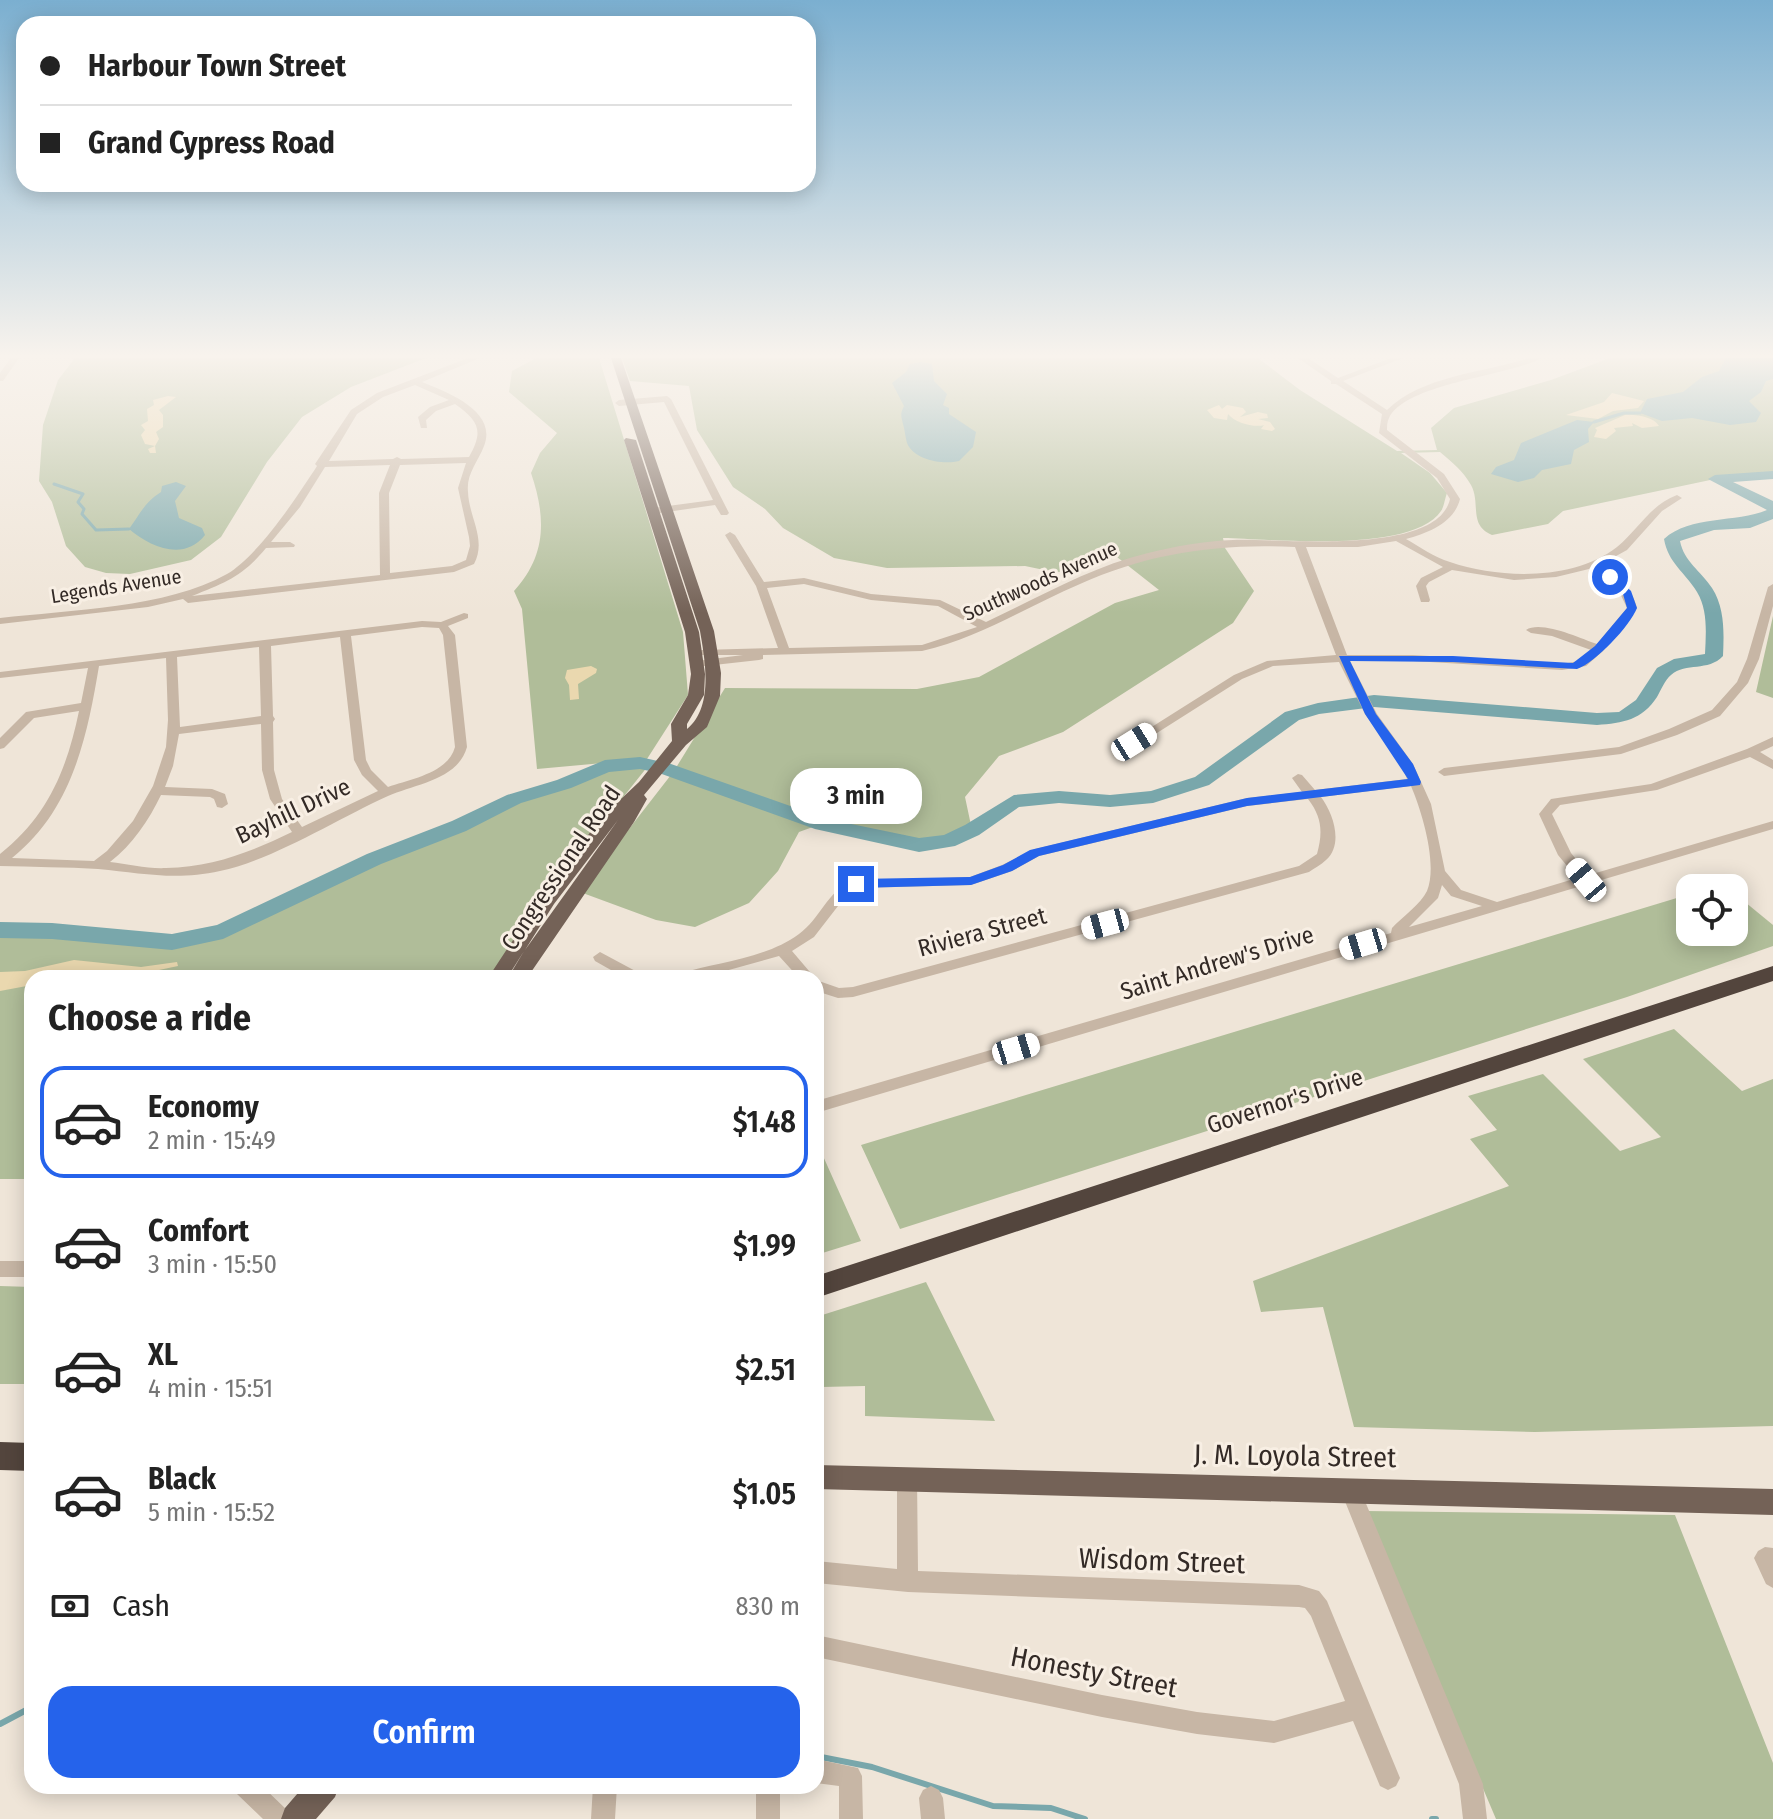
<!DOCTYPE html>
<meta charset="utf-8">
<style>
:root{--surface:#fff;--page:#f2f2f2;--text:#222;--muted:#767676;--line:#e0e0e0;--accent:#2563eb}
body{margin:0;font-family:"Fira Sans Condensed",sans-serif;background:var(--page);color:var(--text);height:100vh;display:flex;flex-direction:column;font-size:30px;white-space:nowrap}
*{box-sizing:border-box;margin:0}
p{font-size:26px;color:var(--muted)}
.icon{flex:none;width:44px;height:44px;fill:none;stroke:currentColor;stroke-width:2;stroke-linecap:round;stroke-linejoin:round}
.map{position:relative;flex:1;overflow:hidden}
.panel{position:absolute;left:24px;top:970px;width:800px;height:824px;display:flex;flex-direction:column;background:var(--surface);border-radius:24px;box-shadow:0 4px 20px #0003}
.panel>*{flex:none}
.banner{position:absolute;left:16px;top:16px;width:800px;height:176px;border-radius:24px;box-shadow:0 4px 20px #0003;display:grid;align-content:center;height:176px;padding:0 24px;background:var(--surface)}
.fabs{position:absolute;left:1676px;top:874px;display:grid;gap:16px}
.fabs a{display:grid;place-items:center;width:72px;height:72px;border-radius:16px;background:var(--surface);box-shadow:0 4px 20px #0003;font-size:40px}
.end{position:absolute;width:36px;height:36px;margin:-18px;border:10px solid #2563eb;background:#fff;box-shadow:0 0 0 4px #fff}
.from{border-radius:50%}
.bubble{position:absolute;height:56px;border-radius:24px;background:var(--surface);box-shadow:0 4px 20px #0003;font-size:26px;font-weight:600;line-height:56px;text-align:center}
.car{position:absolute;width:24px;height:48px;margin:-24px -12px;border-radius:10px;box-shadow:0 0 6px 2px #0007;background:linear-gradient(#fff 24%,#345 0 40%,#fff 0 76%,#345 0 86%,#fff 0)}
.banner b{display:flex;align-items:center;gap:28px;height:76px;font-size:30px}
.banner b+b{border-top:2px solid var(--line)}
.banner i{width:20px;height:20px;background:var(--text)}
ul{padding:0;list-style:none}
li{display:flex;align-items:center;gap:24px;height:112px;margin:0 16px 12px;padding:0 8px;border:4px solid transparent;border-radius:24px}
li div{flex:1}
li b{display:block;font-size:30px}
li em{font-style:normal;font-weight:600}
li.active{border-color:var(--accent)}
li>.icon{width:72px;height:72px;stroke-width:1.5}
h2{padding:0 24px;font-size:36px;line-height:96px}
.pay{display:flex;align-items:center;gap:20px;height:88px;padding:0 24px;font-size:30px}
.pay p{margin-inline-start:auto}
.primary-button{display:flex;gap:16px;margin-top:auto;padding:16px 24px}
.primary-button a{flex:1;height:92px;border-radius:24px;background:var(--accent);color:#fff;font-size:32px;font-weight:600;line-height:92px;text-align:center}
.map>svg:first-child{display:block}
</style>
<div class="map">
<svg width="1773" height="1819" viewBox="0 0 1773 1819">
<rect width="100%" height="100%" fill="#efe5d8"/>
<!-- green -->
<path fill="#b0bd99" d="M 75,358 L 426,358 L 351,387 L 302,417 L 267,462 L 221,537 L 191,560 L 130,574 L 106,573 L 85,567 L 66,546 L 52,502 L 39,481 L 43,425 L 58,380 Z
M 536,358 L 599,358 L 683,632 L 688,695 L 647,759 L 537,769 L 522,609 L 514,591 C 547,555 546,517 531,473 L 540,453 L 557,433 L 509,392 L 512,371 Z
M 622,358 L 1258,358 L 1300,390 L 1397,451 L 1437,450 L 1431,428 L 1454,408 L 1551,380 L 1610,358 L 1773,358 L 1773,475 L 1715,479 L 1563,511 L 1548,524 L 1492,535 C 1468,525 1481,503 1471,485 C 1463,471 1452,462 1440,452 L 1401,453 L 1430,473 L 1447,493 C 1445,498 1444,507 1441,511 C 1412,554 1271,539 1223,538 L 1225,548 L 1254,591 L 1233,623 L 1063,732 L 999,756 L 965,797 L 972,830 L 948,841 L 919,845 L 821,824 L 799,832 L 778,871 L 749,903 L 695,927 L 656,920 L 580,892 L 674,771 L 725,688 L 917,689 L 979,677 L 1115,603 L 1159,590 L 1117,557 L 1080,571 L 1054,572 L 1025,566 L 887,568 L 834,558 L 783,528 L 765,509 L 733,487 L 697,430 L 689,386 L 630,381 Z
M 1773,616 L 1773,698 L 1756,692 Z
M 639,761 L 648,766 L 545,895 L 494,978 L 32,978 L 32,1179 L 0,1179 L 0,930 L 52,931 L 115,939 L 172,942 L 223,931 L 374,859 L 459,826 L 514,799 L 564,784 L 605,766 Z
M 1734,893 L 1773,925 L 1773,946 L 1627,997 L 900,1229 L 861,1145 L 1690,894 L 1690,932 L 1734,932 Z
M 1674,1029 L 1742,1091 L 1773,1079 L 1773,1426 L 1535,1432 L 1354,1427 L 1323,1307 L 1261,1312 L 1253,1281 L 1509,1186 L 1470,1139 L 1497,1130 L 1468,1096 L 1543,1074 L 1620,1151 L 1661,1137 L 1583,1059 Z
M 823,1156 L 861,1241 L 816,1255 L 816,1159 Z
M 926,1282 L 995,1421 L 865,1416 L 865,1386 L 822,1387 L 821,1361 L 816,1361 L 816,1317 Z
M 0,1286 L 32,1287 L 32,1384 L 0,1384 Z
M 1365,1511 L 1675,1515 L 1773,1763 L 1773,1819 L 1496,1819 Z"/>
<!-- sand -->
<path fill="#ead8af" d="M 1612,393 L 1644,401 L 1638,408 L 1613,411 L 1598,419 L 1566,415 L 1604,402 Z
M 168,396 L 176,397 L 159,410 L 163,415 L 163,427 L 156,432 L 159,439 L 155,446 L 156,453 L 150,453 L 148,449 L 155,446 L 145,444 L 141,435 L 145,430 L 141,425 L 148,421 L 147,409 L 154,405 L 153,400 Z
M 1219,405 L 1222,409 L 1227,405 L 1243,408 L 1246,412 L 1240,417 L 1258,412 L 1267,414 L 1268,418 L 1258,419 L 1270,422 L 1275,429 L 1272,431 L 1261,429 L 1264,425 C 1255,428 1235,423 1228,414 L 1227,420 L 1214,418 L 1207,410 Z
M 1625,415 C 1636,414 1654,417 1659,426 L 1642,428 L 1632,423 L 1633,426 L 1614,428 L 1616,431 L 1606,439 L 1594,437 L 1597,430 L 1595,428 Z
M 591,666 L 597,669 L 596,673 L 578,684 L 579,699 L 570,700 L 569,685 L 565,678 L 567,670 Z
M 74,960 L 141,967 L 177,962 L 178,966 L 121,978 L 32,978 L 32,985 L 0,991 L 0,972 L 25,971 Z"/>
<!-- water -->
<path fill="#79a7ab" d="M 1726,358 L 1773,358 L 1773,379 L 1766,381 L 1761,392 L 1749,401 L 1761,413 L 1756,422 L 1730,425 L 1692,418 L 1662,421 L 1640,413 L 1647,399 L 1683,392 L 1702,377 L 1719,371 Z
M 921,362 L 932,364 L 934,381 L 947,394 L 943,405 L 949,408 L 949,414 L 976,432 L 973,447 L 959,461 C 943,465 914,460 907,443 C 905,436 905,430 903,424 C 901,415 900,414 904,406 L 892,383 L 906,372 L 910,364 Z
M 1577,420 L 1594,422 L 1588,429 L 1589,442 L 1574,450 L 1571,464 L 1542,470 L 1534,478 L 1518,482 L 1491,474 L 1496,467 L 1514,460 L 1521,443 Z
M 176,482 L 186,486 L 175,501 L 179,518 L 202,528 L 205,535 C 184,562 150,547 129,529 C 140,514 144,503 161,492 L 162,486 Z"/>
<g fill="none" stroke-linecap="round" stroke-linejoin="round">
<!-- stream-far1 -->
<path stroke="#79a7ab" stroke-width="3" d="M 1594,422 L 1624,413 L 1640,413
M 54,484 L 83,494 L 78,502 L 84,509 L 82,514 L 96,530 L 129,529"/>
<!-- stream -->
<path stroke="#79a7ab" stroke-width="6" d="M 0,1724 L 32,1707
M 816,1756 L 872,1767 L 993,1806 L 1051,1808 L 1085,1819
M 1432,1819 L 1436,1819"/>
<!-- river -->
<path fill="#79a7ab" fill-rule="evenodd" d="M 1773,471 L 1773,479 L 1733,482 L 1773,501 L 1773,519 L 1750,528 L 1714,530 L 1680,541 C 1684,562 1701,571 1712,588 C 1725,608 1724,633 1723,656 C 1708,672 1686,662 1671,675 C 1665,680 1661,690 1657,697 C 1642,720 1623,723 1597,725 L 1374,707 L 1319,714 L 1299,720 L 1209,785 L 1153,803 L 1110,807 L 1059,803 L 1019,807 L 979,835 L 955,846 L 919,852 L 815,829 L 659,773 L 640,769 L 609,772 L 571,788 L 521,803 L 466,831 L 381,864 L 223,939 L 172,950 L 52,939 L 0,938 L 0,922 L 52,923 L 172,934 L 217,925 L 367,854 L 452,821 L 507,795 L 557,780 L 605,760 L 640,757 L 671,764 L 827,819 L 919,838 L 944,835 L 965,825 L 1014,795 L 1059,791 L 1110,795 L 1151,791 L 1195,777 L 1285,712 L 1318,703 L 1374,695 L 1597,713 L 1619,712 L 1636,700 L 1657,668 L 1674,659 L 1705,654 C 1706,633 1708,610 1697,592 C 1685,572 1668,563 1664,539 C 1690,515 1736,523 1767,510 L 1708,479 L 1715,475 Z"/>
<!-- minor -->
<path fill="#c7b6a5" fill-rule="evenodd" d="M 11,358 L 19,358 L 3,381 L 0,381 L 0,373 Z
M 468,358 L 480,358 L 422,382 C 447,392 498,411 484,446 C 478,462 466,474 468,492 C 469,518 487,539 474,564 L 454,572 L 188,603 L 183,599 L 148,607 L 0,624 L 0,618 C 69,610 167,608 227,574 C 258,556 297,497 317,466 L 315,464 L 351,410 L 377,393 ZM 415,385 L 449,400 L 430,407 L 418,417 L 421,428 L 427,428 L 426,420 L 436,411 L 455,404 C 479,421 484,431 469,457 L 401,459 L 397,457 L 393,459 L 329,461 L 357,414 L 383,397 ZM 466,463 L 458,488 L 469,537 L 470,546 L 466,560 L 452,566 L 390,573 L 389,493 L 400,465 ZM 390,465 L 379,493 L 380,575 L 192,596 C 226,582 242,577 266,548 L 294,547 L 295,545 L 290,542 L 271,542 L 300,507 L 325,467 Z
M 1298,358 L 1308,358 L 1338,378 L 1391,358 L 1403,358 L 1343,381 L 1387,410 C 1423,375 1483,373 1529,358 L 1542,358 C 1508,376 1406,383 1389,418 C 1387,422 1387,426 1387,430 L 1444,474 L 1460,499 C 1454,523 1428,533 1406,539 C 1420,547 1434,557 1450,562 C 1500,579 1573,581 1617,547 C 1638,530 1650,505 1677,495 L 1682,498 L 1662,511 L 1627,550 L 1598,566 C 1617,576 1632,587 1637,608 L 1603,651 L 1586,666 L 1562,670 L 1413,661 L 1350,661 L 1377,714 L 1413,764 L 1431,804 L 1445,871 L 1461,890 L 1497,902 L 1577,878 L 1558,855 L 1539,814 L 1551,799 L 1651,784 L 1747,749 L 1773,737 L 1773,746 L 1760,752 L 1773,760 L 1773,769 L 1750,757 L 1657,790 L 1560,805 L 1552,814 L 1571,853 L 1589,875 L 1773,821 L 1773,829 L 816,1113 L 816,1101 L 1391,933 L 1392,928 C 1402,917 1421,904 1427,891 C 1438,864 1422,812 1411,786 L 1321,797 C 1333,813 1344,844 1326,860 C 1321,865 1314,868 1309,872 L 853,997 L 838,998 L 816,991 L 816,980 L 839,988 L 853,987 L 1299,866 L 1317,854 C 1323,832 1322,817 1308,799 L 1247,806 L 1039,856 L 1012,871 L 971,885 L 858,888 L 845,897 L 814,937 L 792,951 L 815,978 L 799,978 L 779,956 L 700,978 L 677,978 L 679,974 C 717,962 765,959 799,934 C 820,919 827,892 851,881 L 970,877 L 1002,865 L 1035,849 L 1247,798 L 1302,792 L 1292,778 L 1298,774 L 1302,775 L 1315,790 L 1407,779 L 1401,764 L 1365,714 L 1339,662 L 1273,666 L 1242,679 L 1138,745 L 1134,746 L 1128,742 L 1234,675 L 1267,661 L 1336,655 L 1295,547 C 1220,543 1148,553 1080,584 C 1026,607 979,638 922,651 L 763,655 L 763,659 L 759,660 L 696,667 L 690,664 L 696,661 L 743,655 L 697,655 L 697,651 L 701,650 L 778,648 L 756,586 L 725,535 L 730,532 L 735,535 L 764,582 L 804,578 L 871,594 L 940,600 L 986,622 C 1040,597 1090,567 1148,553 C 1176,546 1205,541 1233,540 C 1278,538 1437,557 1450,499 L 1437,478 L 1379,433 L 1382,414 L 1336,384 L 1331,384 L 1331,381 ZM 1396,541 L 1443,567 L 1421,578 L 1416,586 L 1421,602 L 1429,602 L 1430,600 L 1426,586 L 1429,582 L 1452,570 L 1514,580 L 1556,577 L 1589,569 L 1618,589 L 1627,608 L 1597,644 C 1579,638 1541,620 1526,630 L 1531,633 L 1552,636 L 1591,650 L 1579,661 L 1562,664 L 1413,655 L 1347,655 L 1306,547 L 1358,547 ZM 804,584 L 871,600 L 938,606 L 977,627 L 922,645 L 789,648 L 767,588 ZM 1442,885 L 1451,896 L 1482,906 L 1409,927 L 1438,898 Z
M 667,396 L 671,399 L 729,513 L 727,515 L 721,515 L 715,505 L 653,514 L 648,511 L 653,508 L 713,500 L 664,402 L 619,406 L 615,403 L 619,400 Z
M 1773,584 L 1773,606 L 1759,659 L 1748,683 L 1720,716 L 1677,735 L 1621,754 L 1444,776 L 1438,772 L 1444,768 L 1619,747 L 1669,729 L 1712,710 L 1737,682 L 1747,659 L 1768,587 Z
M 464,613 L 468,614 L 468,618 L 448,626 L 455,635 L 467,747 C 458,780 415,784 388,796 C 337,819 273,860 220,871 C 175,881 142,873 98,869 C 66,867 33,867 0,866 L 0,854 C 48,816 67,769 79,711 L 34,718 L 4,748 L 0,749 L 0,738 L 26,712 L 81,703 L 88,668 L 0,678 L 0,672 L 422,621 L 441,622 ZM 422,627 L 439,628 L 443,635 L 455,747 C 448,773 411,779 388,787 L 371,770 L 366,760 L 351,636 ZM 340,637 L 354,760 L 362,775 L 378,791 L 302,827 L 282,799 L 274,770 L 273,722 L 275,719 L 273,716 L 271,646 ZM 259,647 L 261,716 L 180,727 L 177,657 ZM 166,658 L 168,720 L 166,747 L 153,786 L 133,821 L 107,851 L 94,861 L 12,858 C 72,810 87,738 99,666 ZM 261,724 L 262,770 L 270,799 L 292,832 C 251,852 212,867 166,868 C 148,869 128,864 110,862 C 132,845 149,820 161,795 L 210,797 L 214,799 L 217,807 L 222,808 L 228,804 L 225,794 L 212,789 L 165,787 L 173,766 L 179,734 Z
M 600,952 L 641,974 L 643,978 L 625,978 L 595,961 L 593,957 Z
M 0,1261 L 32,1261 L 32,1277 L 0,1277 Z
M 907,1468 L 914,1471 L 917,1478 L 918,1571 L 1299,1585 L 1319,1591 L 1327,1601 L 1400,1778 L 1396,1786 L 1388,1790 L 1380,1786 L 1353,1721 L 1274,1743 L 1197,1734 L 1102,1717 L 816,1657 L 816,1635 L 1102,1695 L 1197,1712 L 1274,1721 L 1345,1701 L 1311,1616 L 1305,1608 L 1299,1607 L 908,1592 L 816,1583 L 816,1561 L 897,1569 L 897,1478 L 900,1471 Z
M 1350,1479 L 1357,1482 L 1483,1784 L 1487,1819 L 1463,1819 L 1459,1784 L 1340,1489 L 1343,1482 Z
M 1765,1547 L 1773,1548 L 1773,1588 L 1766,1584 L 1754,1558 L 1758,1551 Z
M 816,1759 L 858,1768 L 862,1776 L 863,1819 L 839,1819 L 839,1786 L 816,1783 Z
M 233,1786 L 262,1786 L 288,1811 L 292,1819 L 263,1819 L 237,1794 Z
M 593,1786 L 617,1786 L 615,1819 L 591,1819 Z
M 756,1786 L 780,1786 L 780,1819 L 756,1819 Z
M 931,1786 L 939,1790 L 943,1798 L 945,1819 L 921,1819 L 919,1798 L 923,1790 Z"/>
<!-- major -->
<path fill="#746257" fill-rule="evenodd" d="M 611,358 L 621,358 L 714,631 L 721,673 L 720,696 L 707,727 L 686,745 L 644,795 L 647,799 L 634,822 L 527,978 L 508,978 L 524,951 L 507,978 L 488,978 L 542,896 L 601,818 L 639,782 L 672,741 L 671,724 L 688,695 L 691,674 L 685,632 L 624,440 L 626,438 L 636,440 L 699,632 L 705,674 L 704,695 L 687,724 L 687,729 C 714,707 705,660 700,631 ZM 618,820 L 525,950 L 554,904 Z
M 816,1465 L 1773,1489 L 1773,1515 L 816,1489 Z
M 304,1786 L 339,1786 L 335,1797 L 316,1819 L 281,1819 L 285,1808 Z"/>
<!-- highway -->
<path fill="#53453d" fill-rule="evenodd" d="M 1773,966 L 1773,981 L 816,1298 L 816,1276 Z
M 0,1442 L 32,1443 L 32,1471 L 0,1470 Z"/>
</g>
<!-- sky -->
<linearGradient id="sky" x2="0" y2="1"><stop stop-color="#7bafd0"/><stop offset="0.58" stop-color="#f8f3ed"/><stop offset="1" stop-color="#f8f3ed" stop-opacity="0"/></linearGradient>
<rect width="1773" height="613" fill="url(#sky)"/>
<!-- route -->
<path fill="#2563eb" d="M 1607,575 L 1614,575 L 1631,591 L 1637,608 C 1630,626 1595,663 1577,669 L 1453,662 L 1350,661 L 1376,714 L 1413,764 L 1421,782 L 1420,785 L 1247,806 L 1039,856 L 1012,871 L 971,885 L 856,888 L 849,884 L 856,879 L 970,877 L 1003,865 L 1030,850 L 1247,798 L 1408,779 L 1365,714 L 1339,656 L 1453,656 L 1573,663 L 1595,646 L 1627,608 L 1623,594 L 1607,579 Z"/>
<g text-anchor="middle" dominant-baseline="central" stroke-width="6" stroke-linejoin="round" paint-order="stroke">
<!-- far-street labels -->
<g font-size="20" fill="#332a26" stroke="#f8efe4">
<text transform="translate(1040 581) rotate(-24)">Southwoods Avenue</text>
<text transform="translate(116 586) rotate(-9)">Legends Avenue</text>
</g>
<!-- street labels -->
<g font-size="24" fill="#332a26" stroke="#f8efe4">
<text transform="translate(293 811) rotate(-25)">Bayhill Drive</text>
<text transform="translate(561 868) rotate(-56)">Congressional Road</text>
<text transform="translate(982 932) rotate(-15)">Riviera Street</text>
<text transform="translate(1217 963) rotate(-17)">Saint Andrew's Drive</text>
<text transform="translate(1285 1101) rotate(-18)">Governor's Drive</text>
</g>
<!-- near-street labels -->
<g font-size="28" fill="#332a26" stroke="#f8efe4">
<text transform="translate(1295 1456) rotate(1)">J. M. Loyola Street</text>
<text transform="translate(1162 1561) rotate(2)">Wisdom Street</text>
<text transform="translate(1094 1672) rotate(11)">Honesty Street</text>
</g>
</g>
</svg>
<div class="fabs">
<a><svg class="icon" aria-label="locate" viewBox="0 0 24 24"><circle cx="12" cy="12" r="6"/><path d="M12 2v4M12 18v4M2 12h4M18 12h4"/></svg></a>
</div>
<i class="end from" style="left:1610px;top:577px"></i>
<i class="end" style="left:856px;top:884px"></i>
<div class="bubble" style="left:790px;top:768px;width:132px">3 min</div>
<i class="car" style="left:1134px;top:742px;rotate:58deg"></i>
<i class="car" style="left:1586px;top:880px;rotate:320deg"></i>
<i class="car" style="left:1105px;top:924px;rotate:255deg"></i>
<i class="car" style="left:1363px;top:944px;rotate:253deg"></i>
<i class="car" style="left:1016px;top:1049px;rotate:73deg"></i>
<div class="banner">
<b><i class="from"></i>Harbour Town Street</b>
<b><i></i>Grand Cypress Road</b>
</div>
<section class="panel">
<h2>Choose a ride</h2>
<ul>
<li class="active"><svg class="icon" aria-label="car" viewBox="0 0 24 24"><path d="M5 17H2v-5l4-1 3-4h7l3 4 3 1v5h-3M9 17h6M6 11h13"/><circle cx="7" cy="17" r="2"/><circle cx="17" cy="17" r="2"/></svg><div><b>Economy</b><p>2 min · 15:49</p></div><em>$1.48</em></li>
<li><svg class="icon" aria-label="car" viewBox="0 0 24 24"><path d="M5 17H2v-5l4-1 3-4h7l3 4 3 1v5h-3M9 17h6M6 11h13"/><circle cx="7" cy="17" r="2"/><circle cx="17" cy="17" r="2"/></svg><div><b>Comfort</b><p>3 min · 15:50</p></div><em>$1.99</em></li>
<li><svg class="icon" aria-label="car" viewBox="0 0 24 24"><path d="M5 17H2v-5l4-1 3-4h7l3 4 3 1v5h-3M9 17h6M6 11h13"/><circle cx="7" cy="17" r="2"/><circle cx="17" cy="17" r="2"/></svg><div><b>XL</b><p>4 min · 15:51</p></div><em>$2.51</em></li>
<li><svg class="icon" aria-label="car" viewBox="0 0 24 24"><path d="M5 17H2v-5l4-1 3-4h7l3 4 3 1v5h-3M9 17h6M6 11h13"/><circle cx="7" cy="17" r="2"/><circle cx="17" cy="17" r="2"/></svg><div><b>Black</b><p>5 min · 15:52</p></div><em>$1.05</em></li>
</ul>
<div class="pay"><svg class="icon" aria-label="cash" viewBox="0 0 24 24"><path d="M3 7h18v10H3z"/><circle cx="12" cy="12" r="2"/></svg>Cash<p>830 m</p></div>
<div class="primary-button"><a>Confirm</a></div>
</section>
</div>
